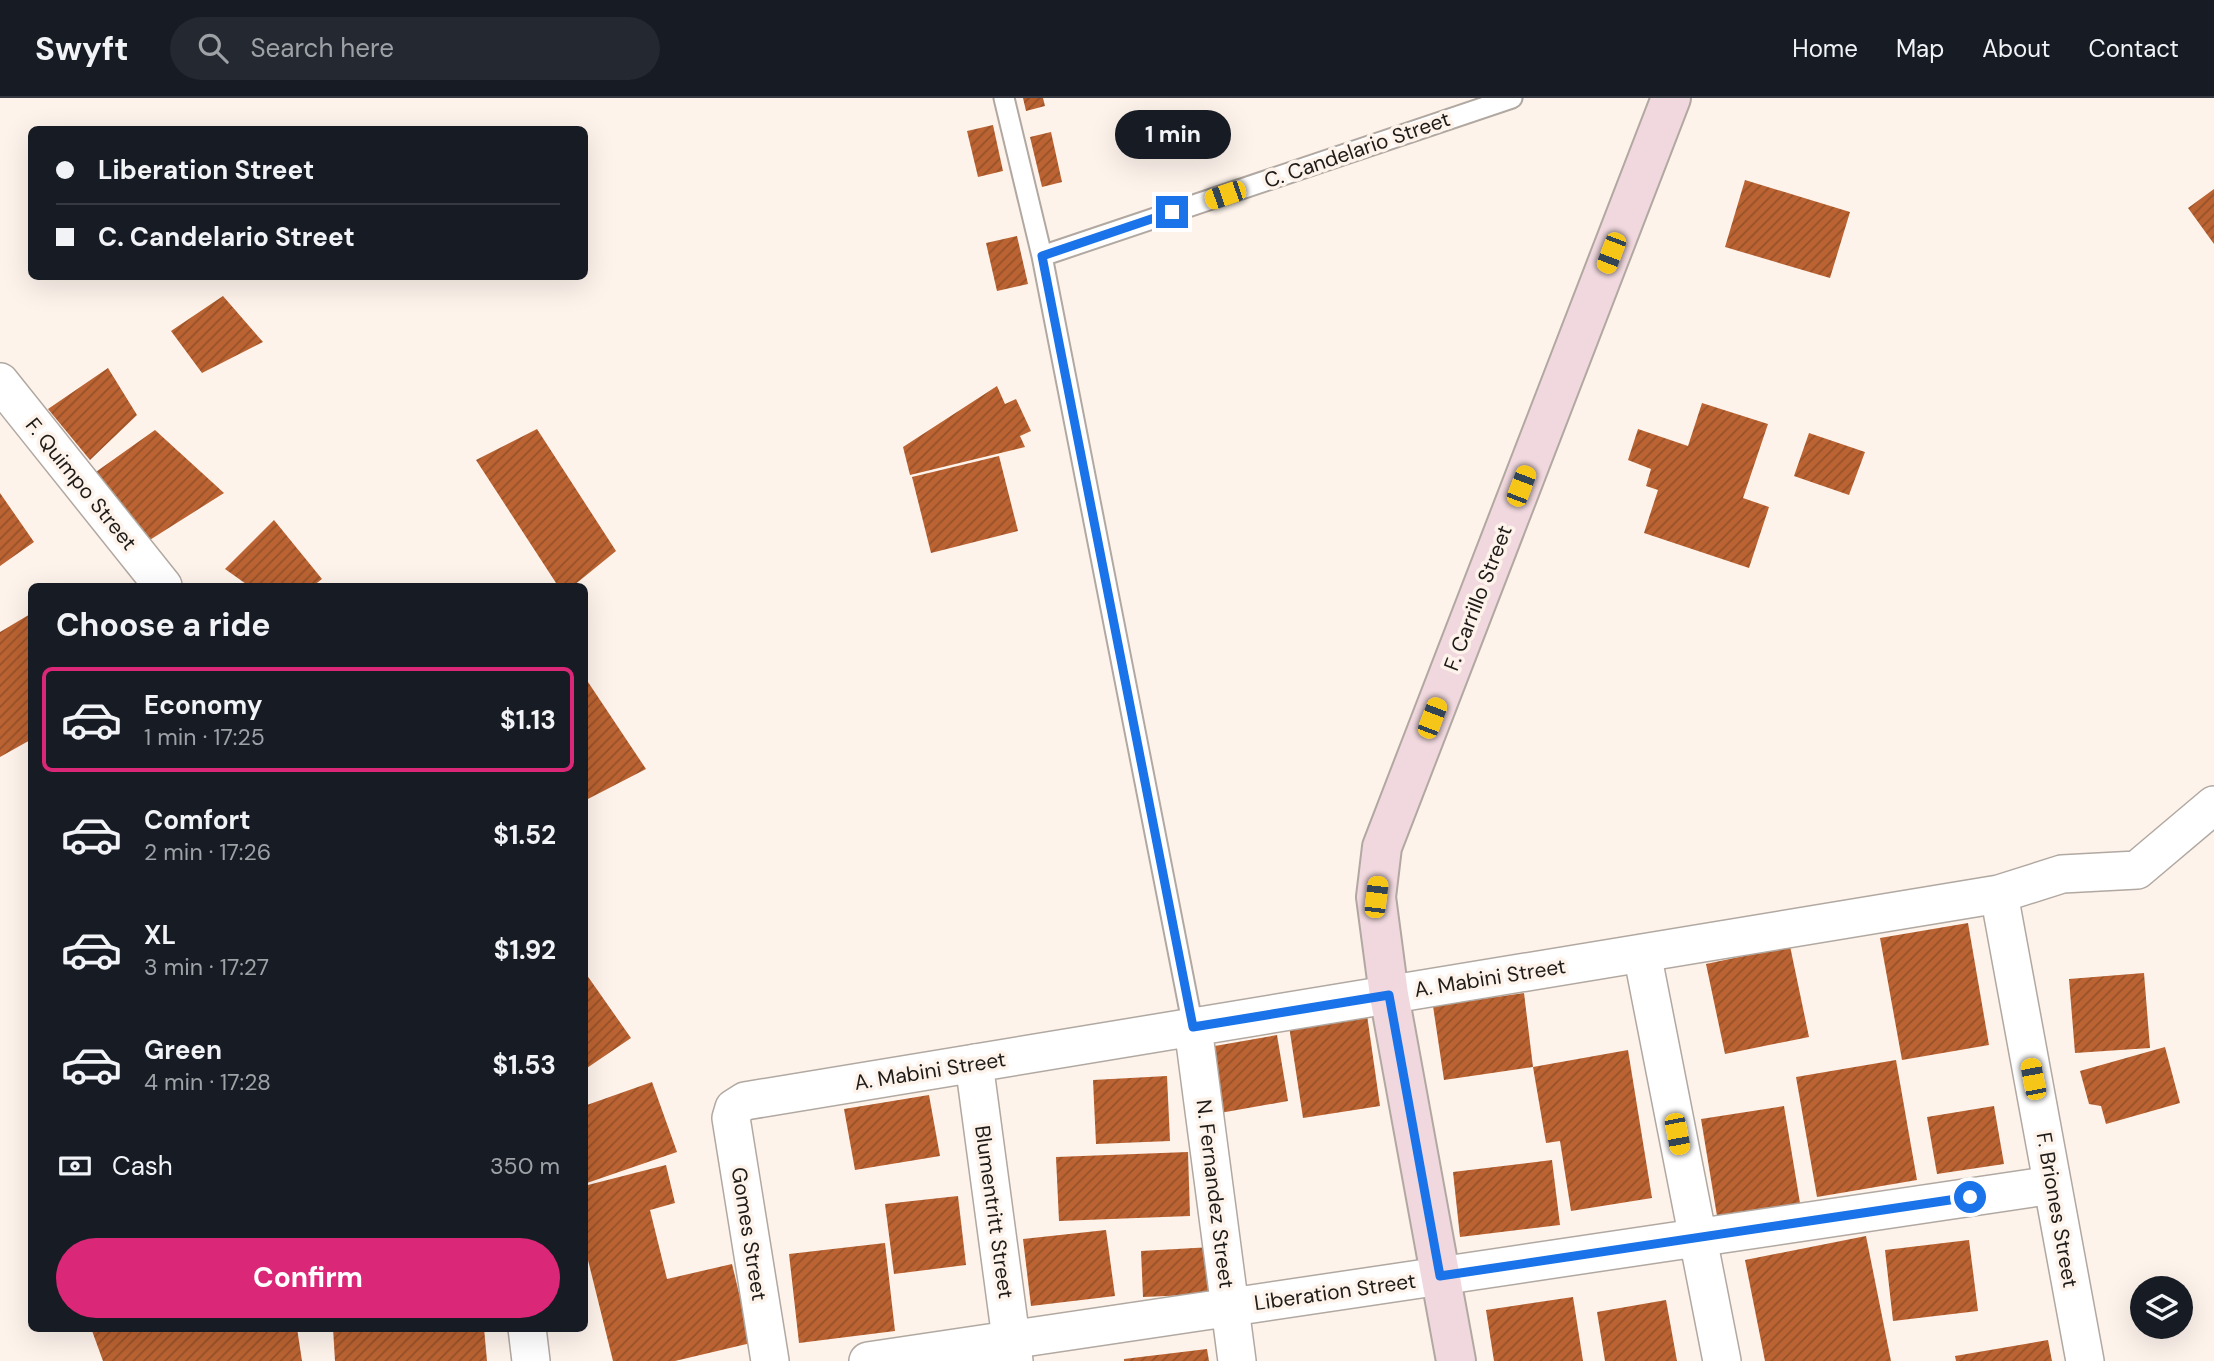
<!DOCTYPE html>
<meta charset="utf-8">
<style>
:root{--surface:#171b24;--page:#242831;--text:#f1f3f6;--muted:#9ea1a6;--line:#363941;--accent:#db2777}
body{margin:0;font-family:"DM Sans",sans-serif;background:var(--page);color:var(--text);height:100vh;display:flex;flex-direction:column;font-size:26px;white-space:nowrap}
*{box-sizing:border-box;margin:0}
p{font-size:23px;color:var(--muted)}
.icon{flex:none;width:38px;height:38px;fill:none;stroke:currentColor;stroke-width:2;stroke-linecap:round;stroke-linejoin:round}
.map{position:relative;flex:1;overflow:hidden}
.panel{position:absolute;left:28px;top:485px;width:560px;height:749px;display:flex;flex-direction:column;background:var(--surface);border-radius:10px;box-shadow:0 7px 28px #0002}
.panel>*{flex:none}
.hud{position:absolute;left:28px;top:28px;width:560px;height:154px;border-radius:10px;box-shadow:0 7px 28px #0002;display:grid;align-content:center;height:154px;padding:0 28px;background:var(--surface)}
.buttons{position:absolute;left:2130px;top:1178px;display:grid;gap:14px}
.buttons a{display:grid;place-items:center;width:63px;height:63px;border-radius:50%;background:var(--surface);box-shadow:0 7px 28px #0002;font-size:35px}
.end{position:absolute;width:32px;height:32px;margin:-16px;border:9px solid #1a73e8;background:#fff;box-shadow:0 0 0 4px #fff}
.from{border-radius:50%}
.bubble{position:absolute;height:49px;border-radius:24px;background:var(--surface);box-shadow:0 7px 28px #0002;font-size:23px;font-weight:700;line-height:49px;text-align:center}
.car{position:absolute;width:21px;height:42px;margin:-21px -10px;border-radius:9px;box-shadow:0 0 5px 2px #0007;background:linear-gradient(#f5c518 24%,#345 0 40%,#f5c518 0 76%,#345 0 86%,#f5c518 0)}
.hud b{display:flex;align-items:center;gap:24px;height:66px;font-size:26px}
.hud b+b{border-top:2px solid var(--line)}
.hud i{width:18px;height:18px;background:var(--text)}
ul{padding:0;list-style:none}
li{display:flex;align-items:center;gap:21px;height:105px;margin:0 14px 10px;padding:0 14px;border:4px solid transparent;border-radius:10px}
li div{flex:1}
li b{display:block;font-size:26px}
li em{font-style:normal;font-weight:700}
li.current{border-color:var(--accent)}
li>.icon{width:63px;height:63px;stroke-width:1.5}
h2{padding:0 28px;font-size:32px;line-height:84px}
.pay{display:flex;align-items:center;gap:18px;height:77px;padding:0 28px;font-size:26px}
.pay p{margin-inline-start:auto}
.primary-button{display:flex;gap:14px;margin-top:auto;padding:14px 28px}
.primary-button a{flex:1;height:80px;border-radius:42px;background:var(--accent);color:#fff;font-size:28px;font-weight:700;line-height:80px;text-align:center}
header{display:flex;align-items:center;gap:42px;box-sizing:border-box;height:98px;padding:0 35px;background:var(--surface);border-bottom:2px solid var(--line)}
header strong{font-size:33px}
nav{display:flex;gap:38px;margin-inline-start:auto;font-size:24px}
.search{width:490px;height:63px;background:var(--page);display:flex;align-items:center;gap:18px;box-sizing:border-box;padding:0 24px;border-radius:38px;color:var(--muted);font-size:26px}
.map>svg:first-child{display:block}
</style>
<header>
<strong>Swyft</strong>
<div class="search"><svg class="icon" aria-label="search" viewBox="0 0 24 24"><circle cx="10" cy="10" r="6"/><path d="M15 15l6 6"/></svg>Search here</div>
<nav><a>Home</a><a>Map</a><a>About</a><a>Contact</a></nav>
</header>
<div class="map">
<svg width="2214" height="1263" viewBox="0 0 2214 1263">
<defs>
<pattern id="building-hatch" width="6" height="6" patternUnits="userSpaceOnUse" patternTransform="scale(1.75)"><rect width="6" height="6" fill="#bb6332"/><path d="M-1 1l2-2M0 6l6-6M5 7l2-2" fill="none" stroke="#975129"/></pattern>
</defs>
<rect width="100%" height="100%" fill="#fdf3eb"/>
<!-- building -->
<path fill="url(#building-hatch)" d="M 1023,0 L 1043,0 L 1045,8 L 1026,13 Z
M 993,27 L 1003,73 L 978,79 L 967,33 Z
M 1051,34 L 1062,84 L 1042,89 L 1030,39 Z
M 1745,82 L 1850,114 L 1830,180 L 1725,149 Z
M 2214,91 L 2214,146 L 2188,110 Z
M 1017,138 L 1028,186 L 997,193 L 986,145 Z
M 223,198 L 263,244 L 202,275 L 171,233 Z
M 108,270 L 137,317 L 90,362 L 48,311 Z
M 997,288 L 1005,306 L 1016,301 L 1031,333 L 1020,338 L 1025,349 L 910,377 L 903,349 Z
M 1702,305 L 1768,326 L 1743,400 L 1769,409 L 1749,470 L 1644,435 L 1658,392 L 1646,388 L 1651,371 L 1628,362 L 1638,331 L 1688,348 Z
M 537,331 L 616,453 L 573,488 L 558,488 L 476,362 Z
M 155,332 L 224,395 L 145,445 L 93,376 Z
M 1809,335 L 1865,354 L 1849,397 L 1794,378 Z
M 999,358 L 1018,433 L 931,455 L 912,379 Z
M 0,395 L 34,444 L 0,468 Z
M 274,422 L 322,481 L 313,488 L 249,488 L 225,471 Z
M 32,515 L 32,641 L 0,659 L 0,534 Z
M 584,578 L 646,671 L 584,703 Z
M 1968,825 L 1989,947 L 1902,962 L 1880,840 Z
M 1790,848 L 1809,939 L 1725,956 L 1706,866 Z
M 584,873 L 631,940 L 584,972 Z
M 2144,875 L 2150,950 L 2075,955 L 2069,881 Z
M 1524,895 L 1533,969 L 1444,982 L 1433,908 Z
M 1367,917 L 1380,1008 L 1303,1020 L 1289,928 Z
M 1277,937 L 1288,1003 L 1220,1015 L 1209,949 Z
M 2165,949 L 2180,1005 L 2106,1026 L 2101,1008 L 2089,1006 L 2080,973 Z
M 1628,952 L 1652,1100 L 1571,1113 L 1560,1043 L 1546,1045 L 1533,969 Z
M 1896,962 L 1917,1082 L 1817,1099 L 1796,979 Z
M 1167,978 L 1170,1043 L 1096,1046 L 1093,982 Z
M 652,984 L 677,1054 L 584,1086 L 584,1008 Z
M 929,997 L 940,1058 L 855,1072 L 844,1011 Z
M 1784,1008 L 1800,1105 L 1717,1118 L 1701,1021 Z
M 1994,1008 L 2004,1066 L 1937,1076 L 1927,1019 Z
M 1188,1054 L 1190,1118 L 1059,1123 L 1056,1059 Z
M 1552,1062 L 1560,1127 L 1460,1139 L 1453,1074 Z
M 666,1067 L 675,1105 L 650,1112 L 667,1181 L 732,1166 L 751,1245 L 675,1263 L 613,1263 L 584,1146 L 584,1088 Z
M 958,1098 L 966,1167 L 894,1176 L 885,1106 Z
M 1106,1132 L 1115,1198 L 1031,1208 L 1023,1141 Z
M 1866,1138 L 1891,1263 L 1765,1263 L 1745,1162 Z
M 1969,1142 L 1978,1213 L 1893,1223 L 1885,1152 Z
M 885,1145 L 895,1233 L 799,1245 L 789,1156 Z
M 1212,1149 L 1215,1196 L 1143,1199 L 1141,1153 Z
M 1573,1199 L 1583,1263 L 1494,1263 L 1486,1212 Z
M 1666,1202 L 1677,1263 L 1605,1263 L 1597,1214 Z
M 91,1230 L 297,1230 L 302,1263 L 103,1263 Z
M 333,1230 L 484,1230 L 487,1263 L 335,1263 Z
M 2048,1242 L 2052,1263 L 1956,1263 L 1955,1258 Z
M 1207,1251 L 1209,1263 L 1124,1263 L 1124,1261 Z"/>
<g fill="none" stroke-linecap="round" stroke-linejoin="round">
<defs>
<path id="lane" d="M 1004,0 L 1042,158 L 1193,929
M 1042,158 L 1512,0"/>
<path id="street" d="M 0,284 L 163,488
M 1999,796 L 2085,1263
M 1642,855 L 1722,1263
M 1193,929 L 1237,1263
M 974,965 L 1014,1263
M 527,1230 L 531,1263
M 770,1263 L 731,1020 L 734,1010 L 745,1003 L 1999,796 L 2062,776 L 2137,772 L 2214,707
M 868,1263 L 2052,1087"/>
<path id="secondary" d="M 1456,1263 L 1389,897 L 1376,799 L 1382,749 L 1671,0"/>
</defs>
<!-- lane casing -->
<use href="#lane" stroke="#b1a8a1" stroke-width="23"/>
<!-- street casing -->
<use href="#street" stroke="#b1a8a1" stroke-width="40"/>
<!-- secondary casing -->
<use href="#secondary" stroke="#b1a8a1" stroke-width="42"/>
<!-- lane -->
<use href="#lane" stroke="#fff" stroke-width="19"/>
<!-- street -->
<use href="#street" stroke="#fff" stroke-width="37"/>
<!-- secondary -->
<use href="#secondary" stroke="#f0d8de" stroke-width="38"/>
</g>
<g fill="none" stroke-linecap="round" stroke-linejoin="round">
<!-- route -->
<path stroke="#1a73e8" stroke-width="9" d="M 1172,114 L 1042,158 L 1193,929 L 1389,897 L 1440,1178 L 1970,1099"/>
</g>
<g text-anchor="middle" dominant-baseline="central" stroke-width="7" stroke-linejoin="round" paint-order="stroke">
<!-- street labels -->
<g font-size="21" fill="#1e1b18" stroke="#fdf3eb">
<text transform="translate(1357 52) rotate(-19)">C. Candelario Street</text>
<text transform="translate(81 386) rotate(51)">F. Quimpo Street</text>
<text transform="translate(1478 500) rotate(-69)">F. Carrillo Street</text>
<text transform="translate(1490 880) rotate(-9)">A. Mabini Street</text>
<text transform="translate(930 973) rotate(-9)">A. Mabini Street</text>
<text transform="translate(1215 1096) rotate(83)">N. Fernandez Street</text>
<text transform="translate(2057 1112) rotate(80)">F. Briones Street</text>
<text transform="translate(994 1114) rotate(82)">Blumentritt Street</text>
<text transform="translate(749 1136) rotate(81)">Gomes Street</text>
<text transform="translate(1335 1194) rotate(-8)">Liberation Street</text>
</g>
</g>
</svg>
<div class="buttons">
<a><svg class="icon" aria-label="layers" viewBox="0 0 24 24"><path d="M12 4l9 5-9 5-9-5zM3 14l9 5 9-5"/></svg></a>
</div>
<i class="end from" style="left:1970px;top:1099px"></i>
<i class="end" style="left:1172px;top:114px"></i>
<div class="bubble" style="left:1115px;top:12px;width:116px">1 min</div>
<i class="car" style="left:1225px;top:97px;rotate:251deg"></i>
<i class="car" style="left:1611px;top:155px;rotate:201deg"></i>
<i class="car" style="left:1521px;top:388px;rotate:21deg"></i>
<i class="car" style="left:1432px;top:620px;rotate:21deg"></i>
<i class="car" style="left:1376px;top:799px;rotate:7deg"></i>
<i class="car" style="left:2033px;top:981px;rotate:349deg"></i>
<i class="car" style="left:1677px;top:1036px;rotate:169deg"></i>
<div class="hud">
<b><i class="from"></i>Liberation Street</b>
<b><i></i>C. Candelario Street</b>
</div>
<section class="panel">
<h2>Choose a ride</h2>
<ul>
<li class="current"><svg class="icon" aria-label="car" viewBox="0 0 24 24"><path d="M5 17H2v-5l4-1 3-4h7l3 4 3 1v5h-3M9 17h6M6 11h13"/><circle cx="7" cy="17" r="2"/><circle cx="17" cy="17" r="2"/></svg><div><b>Economy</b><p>1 min · 17:25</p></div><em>$1.13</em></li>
<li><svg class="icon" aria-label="car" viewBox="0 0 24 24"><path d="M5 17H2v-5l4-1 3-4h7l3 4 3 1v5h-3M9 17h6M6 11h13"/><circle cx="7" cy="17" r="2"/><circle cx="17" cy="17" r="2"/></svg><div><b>Comfort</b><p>2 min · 17:26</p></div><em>$1.52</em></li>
<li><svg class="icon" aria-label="car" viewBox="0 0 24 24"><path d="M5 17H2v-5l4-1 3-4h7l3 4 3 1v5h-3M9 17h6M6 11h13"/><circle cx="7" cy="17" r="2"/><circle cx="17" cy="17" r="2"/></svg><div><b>XL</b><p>3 min · 17:27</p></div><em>$1.92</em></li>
<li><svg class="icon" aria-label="car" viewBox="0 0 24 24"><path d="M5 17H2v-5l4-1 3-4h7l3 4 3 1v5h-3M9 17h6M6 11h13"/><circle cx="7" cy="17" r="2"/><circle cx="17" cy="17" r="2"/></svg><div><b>Green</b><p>4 min · 17:28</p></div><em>$1.53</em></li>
</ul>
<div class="pay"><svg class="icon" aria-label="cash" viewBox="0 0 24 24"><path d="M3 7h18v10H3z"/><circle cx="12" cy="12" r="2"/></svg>Cash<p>350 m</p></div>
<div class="primary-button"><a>Confirm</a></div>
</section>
</div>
